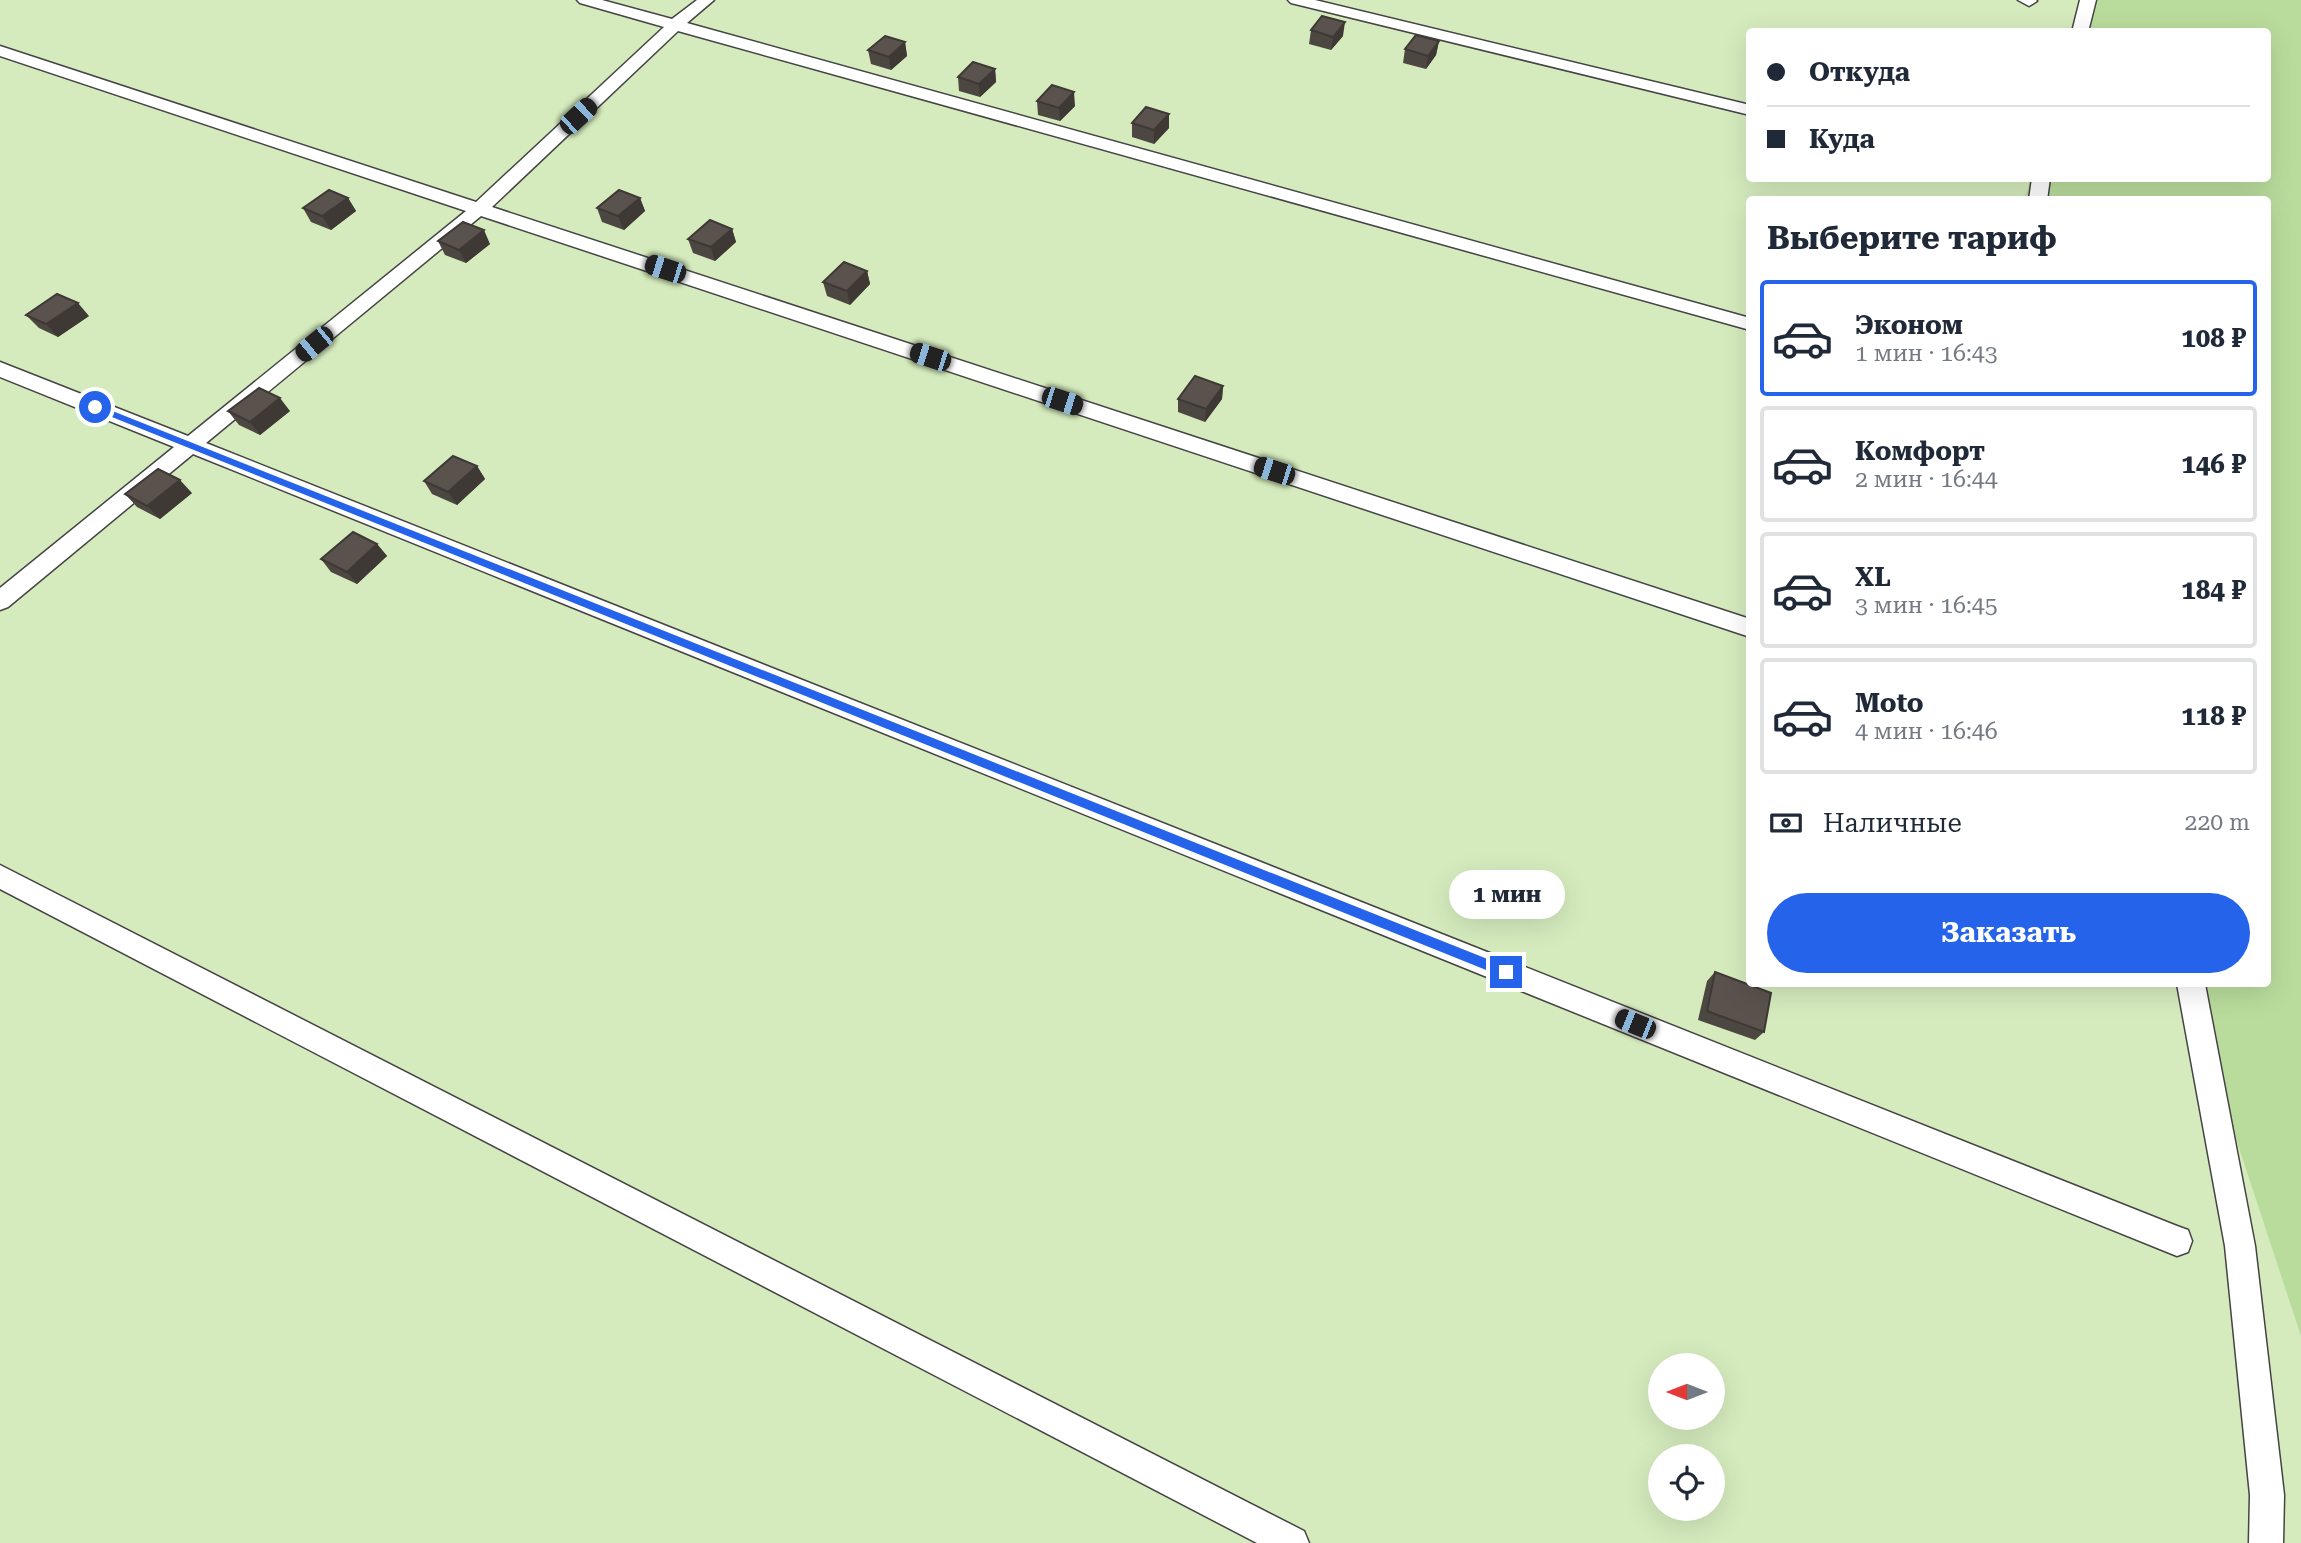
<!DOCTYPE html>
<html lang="ru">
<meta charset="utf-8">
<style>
:root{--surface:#fff;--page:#f2f2f3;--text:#1f2937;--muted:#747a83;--line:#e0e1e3;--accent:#2563eb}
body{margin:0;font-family:"Roboto Serif",serif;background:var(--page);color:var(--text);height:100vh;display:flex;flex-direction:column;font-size:26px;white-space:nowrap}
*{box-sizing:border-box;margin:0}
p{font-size:23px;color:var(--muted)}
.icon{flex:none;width:38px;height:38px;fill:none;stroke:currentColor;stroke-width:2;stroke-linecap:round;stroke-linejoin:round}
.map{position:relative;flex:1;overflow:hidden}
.sheet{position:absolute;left:1746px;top:196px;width:525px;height:791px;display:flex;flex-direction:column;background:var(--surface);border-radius:7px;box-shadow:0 7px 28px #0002}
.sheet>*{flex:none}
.guide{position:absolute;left:1746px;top:28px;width:525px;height:154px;border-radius:7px;box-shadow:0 7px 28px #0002;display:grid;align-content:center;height:154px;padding:0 21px;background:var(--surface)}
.needle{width:46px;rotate:270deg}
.fabs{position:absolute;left:1648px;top:1353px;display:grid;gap:14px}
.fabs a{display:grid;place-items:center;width:77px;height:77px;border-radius:50%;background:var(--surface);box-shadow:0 7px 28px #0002;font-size:35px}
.end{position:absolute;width:32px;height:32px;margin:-16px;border:9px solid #2563eb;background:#fff;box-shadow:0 0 0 4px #fff}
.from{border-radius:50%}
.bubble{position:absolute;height:49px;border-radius:24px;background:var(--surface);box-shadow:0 7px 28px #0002;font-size:23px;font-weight:700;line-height:49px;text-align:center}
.car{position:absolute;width:21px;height:42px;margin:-21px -10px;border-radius:9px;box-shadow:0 0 5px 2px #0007;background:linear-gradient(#222 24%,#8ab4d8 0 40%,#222 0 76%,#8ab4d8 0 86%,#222 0)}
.guide b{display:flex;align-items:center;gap:24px;height:66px;font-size:26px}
.guide b+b{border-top:2px solid var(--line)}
.guide i{width:18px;height:18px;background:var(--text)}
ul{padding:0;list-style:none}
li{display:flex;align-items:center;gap:21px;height:116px;margin:0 14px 10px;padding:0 7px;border:4px solid var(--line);border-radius:7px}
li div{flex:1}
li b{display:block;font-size:26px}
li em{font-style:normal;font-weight:700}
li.on{border-color:var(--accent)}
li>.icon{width:63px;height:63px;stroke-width:1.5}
h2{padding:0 21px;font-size:32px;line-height:84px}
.pay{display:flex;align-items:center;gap:18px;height:77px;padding:0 21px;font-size:26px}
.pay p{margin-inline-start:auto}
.primary-button{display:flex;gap:14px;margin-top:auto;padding:14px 21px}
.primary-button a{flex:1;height:80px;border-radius:42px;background:var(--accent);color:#fff;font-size:28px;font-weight:700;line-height:80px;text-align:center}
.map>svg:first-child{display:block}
</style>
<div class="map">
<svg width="2301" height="1543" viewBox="0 0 2301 1543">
<rect width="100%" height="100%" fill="#fffdf5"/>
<!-- green -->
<path fill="#d5ebbd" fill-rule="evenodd" d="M 0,0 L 2301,0 L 2301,1543 L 0,1543 ZM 1750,32 L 2268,32 L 2268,178 L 1750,178 ZM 1750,200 L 2268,200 L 2268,984 L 1750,984 ZM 1661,1365 L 1713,1365 L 1713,1418 L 1661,1418 ZM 1661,1456 L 1713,1456 L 1713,1508 L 1661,1508 Z"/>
<!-- forest -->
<path fill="#b9dc9c" d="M 2087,0 L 2301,0 L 2301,1336 L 2185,984 L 2268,984 L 2268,200 L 2024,200 L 2031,179 L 2268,178 L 2268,32 L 2077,31 Z"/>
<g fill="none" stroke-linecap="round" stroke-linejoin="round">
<defs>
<path id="service" d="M 577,0 L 602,0 L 672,19 L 697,0 L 714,0 L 687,23 L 1750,318 L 1750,330 L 678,31 L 492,207 L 1750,619 L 1750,637 L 481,216 L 206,443 L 2177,1226 L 2188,1230 L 2192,1241 L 2188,1252 L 2177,1256 L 193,454 L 8,607 L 0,610 L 0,588 L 174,447 L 0,377 L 0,362 L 188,436 L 466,211 L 0,56 L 0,46 L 476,202 L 664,27 L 580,3 Z
M 1288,0 L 1315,0 L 1750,105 L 1750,115 L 1291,3 Z
M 2018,0 L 2036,0 L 2037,1 L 2029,6 Z
M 2080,0 L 2096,0 L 2088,32 L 2072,32 Z
M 2032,178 L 2050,178 L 2047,200 L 2029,200 Z
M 0,865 L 1304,1531 L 1309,1543 L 1257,1543 L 0,889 Z
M 2177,984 L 2205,984 L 2255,1246 L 2284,1495 L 2283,1543 L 2249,1543 L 2250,1495 L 2225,1246 Z"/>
</defs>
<!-- service casing -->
<use href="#service" stroke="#444" stroke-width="3"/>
<!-- service -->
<use href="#service" fill="#fff" fill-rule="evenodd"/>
</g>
<!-- wall -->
<path fill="#4d4742" d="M 1311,30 L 1343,36 L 1331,50 L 1309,44 Z
M 1439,41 L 1436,55 L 1426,69 L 1403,63 L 1405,49 Z
M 905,42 L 907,56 L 891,70 L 871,64 L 868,50 Z
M 995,69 L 996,82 L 980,97 L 959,91 L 958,77 Z
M 1037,101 L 1075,106 L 1060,121 L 1038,115 Z
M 1169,114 L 1169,128 L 1154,144 L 1132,137 L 1132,123 Z
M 348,198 L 356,211 L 331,230 L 311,222 L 303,208 Z
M 640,198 L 645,211 L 624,230 L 602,222 L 597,208 Z
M 732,229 L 736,242 L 715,261 L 693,253 L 688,239 Z
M 438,241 L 490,244 L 466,263 L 445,255 Z
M 867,271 L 870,284 L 850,305 L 827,296 L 823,282 Z
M 26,315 L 89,316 L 58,337 L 39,328 Z
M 1223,386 L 1222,399 L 1205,422 L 1178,412 L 1178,399 Z
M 228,411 L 290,411 L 260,435 L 239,425 Z
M 477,466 L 485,479 L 457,505 L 432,494 L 424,481 Z
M 192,493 L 160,519 L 137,507 L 125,494 Z
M 377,544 L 387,556 L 357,584 L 331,572 L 321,559 Z
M 1715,972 L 1764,1032 L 1755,1040 L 1698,1020 L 1707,981 Z"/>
<!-- shaded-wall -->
<path fill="#3f3936" d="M 1345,22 L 1343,36 L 1331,50 L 1333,37 Z
M 1439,41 L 1436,55 L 1426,69 L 1428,56 Z
M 905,42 L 907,56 L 891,70 L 889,57 Z
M 995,69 L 996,82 L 980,97 L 979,84 Z
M 1074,92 L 1075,106 L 1060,121 L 1059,108 Z
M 1169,114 L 1169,128 L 1154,144 L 1154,130 Z
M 348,198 L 356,211 L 331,230 L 322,216 Z
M 640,198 L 645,211 L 624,230 L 618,216 Z
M 732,229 L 736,242 L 715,261 L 711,247 Z
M 484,230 L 490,244 L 466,263 L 459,250 Z
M 867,271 L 870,284 L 850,305 L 847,291 Z
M 78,303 L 89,316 L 58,337 L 46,324 Z
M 1223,386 L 1222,399 L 1205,422 L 1206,409 Z
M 280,398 L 290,411 L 260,435 L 250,422 Z
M 477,466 L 485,479 L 457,505 L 448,492 Z
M 180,480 L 192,493 L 160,519 L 147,506 Z
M 377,544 L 387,556 L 357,584 L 347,572 Z"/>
<!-- building -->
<path fill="#5a524d" stroke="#3f3936" stroke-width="2" d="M 1322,16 L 1345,22 L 1333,37 L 1311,30 Z
M 1416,35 L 1439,41 L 1428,56 L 1405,49 Z
M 885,36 L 905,42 L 889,57 L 868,50 Z
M 973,62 L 995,69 L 979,84 L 958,77 Z
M 1052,85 L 1074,92 L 1059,108 L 1037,101 Z
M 1146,107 L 1169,114 L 1154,130 L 1132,123 Z
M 329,190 L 348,198 L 322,216 L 303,208 Z
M 619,190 L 640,198 L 618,216 L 597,208 Z
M 710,220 L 732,229 L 711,247 L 688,239 Z
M 463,222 L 484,230 L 459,250 L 438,241 Z
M 844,262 L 867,271 L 847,291 L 823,282 Z
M 57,294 L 78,303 L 46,324 L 26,315 Z
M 1195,376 L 1223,386 L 1206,409 L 1178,399 Z
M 259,388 L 280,398 L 250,422 L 228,411 Z
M 453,456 L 477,466 L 448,492 L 424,481 Z
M 158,469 L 180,480 L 147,506 L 125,494 Z
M 353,532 L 377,544 L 347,572 L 321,559 Z
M 1715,972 L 1771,993 L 1764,1032 L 1707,1011 Z"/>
<!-- route -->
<path fill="#2563eb" d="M 95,404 L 1510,968 L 1512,972 L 1506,978 L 1501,976 L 92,409 L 90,407 Z"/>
</svg>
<div class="fabs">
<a><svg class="needle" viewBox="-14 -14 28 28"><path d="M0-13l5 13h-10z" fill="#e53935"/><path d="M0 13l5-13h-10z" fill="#747a83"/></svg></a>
<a><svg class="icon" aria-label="locate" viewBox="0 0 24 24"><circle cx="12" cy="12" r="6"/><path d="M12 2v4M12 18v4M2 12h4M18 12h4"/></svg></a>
</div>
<i class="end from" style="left:95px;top:407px"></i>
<i class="end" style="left:1506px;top:972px"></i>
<div class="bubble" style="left:1449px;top:870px;width:116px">1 мин</div>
<i class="car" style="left:578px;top:116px;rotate:47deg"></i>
<i class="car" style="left:665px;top:269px;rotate:288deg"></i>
<i class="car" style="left:314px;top:344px;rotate:231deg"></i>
<i class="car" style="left:930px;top:357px;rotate:288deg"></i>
<i class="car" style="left:1062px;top:401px;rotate:108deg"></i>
<i class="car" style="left:1274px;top:471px;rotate:288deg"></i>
<i class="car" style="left:1635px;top:1024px;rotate:292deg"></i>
<div class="guide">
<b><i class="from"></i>Откуда</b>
<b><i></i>Куда</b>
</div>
<section class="sheet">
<h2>Выберите тариф</h2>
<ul>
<li class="on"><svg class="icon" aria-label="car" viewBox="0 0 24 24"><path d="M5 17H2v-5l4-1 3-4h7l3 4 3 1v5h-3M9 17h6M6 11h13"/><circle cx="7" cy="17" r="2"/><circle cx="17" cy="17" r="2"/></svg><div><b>Эконом</b><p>1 мин · 16:43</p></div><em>108 ₽</em></li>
<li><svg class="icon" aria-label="car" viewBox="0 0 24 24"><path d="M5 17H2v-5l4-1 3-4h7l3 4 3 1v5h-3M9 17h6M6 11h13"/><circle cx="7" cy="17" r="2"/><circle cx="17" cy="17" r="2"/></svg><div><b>Комфорт</b><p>2 мин · 16:44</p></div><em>146 ₽</em></li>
<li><svg class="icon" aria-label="car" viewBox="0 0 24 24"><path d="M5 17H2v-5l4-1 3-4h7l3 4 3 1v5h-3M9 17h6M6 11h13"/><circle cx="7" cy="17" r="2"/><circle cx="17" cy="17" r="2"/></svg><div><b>XL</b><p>3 мин · 16:45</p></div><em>184 ₽</em></li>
<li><svg class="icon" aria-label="car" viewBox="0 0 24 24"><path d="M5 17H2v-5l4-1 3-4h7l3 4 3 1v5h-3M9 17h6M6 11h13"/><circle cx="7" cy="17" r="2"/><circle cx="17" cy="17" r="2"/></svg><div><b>Moto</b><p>4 мин · 16:46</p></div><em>118 ₽</em></li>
</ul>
<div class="pay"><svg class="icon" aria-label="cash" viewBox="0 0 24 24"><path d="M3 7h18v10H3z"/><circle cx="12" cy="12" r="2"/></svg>Наличные<p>220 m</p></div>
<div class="primary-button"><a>Заказать</a></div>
</section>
</div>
